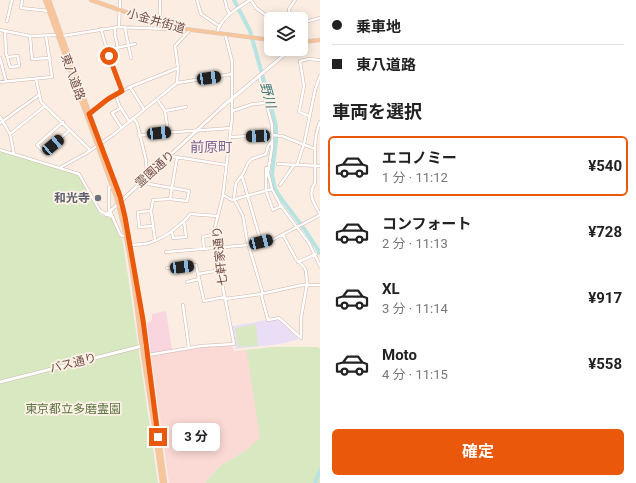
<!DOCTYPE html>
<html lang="ja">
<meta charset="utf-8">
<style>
:root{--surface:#fff;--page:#f2f2f2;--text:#222;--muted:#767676;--line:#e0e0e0;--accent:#ea580c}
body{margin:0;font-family:Roboto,"Noto Sans JP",sans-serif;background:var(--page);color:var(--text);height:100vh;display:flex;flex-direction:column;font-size:15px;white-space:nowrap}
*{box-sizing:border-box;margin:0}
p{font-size:13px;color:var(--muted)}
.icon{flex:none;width:22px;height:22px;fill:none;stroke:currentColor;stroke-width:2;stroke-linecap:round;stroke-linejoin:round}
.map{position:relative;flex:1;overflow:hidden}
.side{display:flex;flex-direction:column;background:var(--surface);width:316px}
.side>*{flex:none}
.hud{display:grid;align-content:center;height:88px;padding:0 12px;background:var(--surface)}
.tools{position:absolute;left:264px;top:12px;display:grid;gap:8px}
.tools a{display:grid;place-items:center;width:44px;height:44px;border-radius:6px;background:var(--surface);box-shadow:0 2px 10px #0003;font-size:20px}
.end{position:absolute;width:18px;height:18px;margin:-9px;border:5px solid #ea580c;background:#fff;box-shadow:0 0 0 2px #fff}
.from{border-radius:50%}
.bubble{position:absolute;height:28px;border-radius:6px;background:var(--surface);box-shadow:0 2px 10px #0003;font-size:13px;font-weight:700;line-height:28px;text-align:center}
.car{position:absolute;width:12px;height:24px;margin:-12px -6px;border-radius:5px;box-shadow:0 0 3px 1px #0007;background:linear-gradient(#222 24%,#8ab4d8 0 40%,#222 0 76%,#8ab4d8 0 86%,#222 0)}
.hud b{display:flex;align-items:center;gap:14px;height:38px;font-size:15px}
.hud b+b{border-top:1px solid var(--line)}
.hud i{width:10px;height:10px;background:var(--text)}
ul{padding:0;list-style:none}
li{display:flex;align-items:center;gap:12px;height:60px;margin:0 8px 6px;padding:0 4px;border:2px solid transparent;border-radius:6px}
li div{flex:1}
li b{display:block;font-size:15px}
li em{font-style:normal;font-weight:700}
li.selected{border-color:var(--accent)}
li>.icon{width:36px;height:36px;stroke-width:1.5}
h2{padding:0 12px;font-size:18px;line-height:48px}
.cta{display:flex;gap:8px;margin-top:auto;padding:8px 12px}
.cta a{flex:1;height:46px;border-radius:6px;background:var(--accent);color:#fff;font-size:16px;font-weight:700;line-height:46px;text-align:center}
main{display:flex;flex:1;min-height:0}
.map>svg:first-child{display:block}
</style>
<main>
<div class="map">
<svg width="320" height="483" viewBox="0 0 320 483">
<rect width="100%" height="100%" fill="#fbede1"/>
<!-- commercial -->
<path fill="#fbdad5" d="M 232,345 L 234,351 L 245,350 L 251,357 L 261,434 L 259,440 L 246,452 L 219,467 L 205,483 L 169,483 L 151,356 L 201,347 Z"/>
<!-- education -->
<path fill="#eadef7" d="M 279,318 L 299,339 L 280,344 L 236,349 L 232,326 Z"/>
<!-- medical -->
<path fill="#f9d5e0" d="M 166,311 L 172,350 L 151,353 L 147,323 L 151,322 L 151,320 L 152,320 L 152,314 Z"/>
<!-- green -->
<path fill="#d8e8c1" d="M 0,151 L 78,175 L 100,214 L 110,218 L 112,218 L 123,242 L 158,483 L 0,483 Z
M 256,324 L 258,346 L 238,347 L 235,328 Z
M 272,347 L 318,347 L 320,349 L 320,483 L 205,483 L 220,466 L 245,451 L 260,438 L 247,353 L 245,350 Z"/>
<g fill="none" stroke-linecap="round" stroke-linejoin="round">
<!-- river -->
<path stroke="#b7e4e2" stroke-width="4" d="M 234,0 L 250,31 L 272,110 L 276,126 L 276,141 L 272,174 L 275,189 L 283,201 L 305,230 L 320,253
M 315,483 L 320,470"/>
<defs>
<path id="minor" d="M 22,0 L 21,8 L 49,11
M 160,0 L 160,24
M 197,0 L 201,14 L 219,26
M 225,0 L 227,9 L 230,14
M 251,0 L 256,8 L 271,19
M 290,19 L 289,9 L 295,0
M 7,21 L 12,0
M 301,23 L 320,18
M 115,27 L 115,35 L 118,48
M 119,27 L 120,0
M 125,27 L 126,34 L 131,58
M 301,27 L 305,42
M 101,29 L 111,64 L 122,91
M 0,30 L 30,36 L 58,35
M 5,31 L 6,53 L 10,67 L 19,66 L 18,56 L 7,57
M 217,33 C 221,17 238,8 250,0
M 30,36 L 32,59 L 50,58
M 62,36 L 119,27 L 167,29 L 169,27
M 107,50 L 135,44
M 0,58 L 6,81
M 259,76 L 272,125 L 272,147 L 268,173 L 272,189 L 281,206 L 309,243 L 320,266
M 36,79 L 41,102 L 90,150
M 0,82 L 52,77 L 46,36
M 177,83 L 178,68 L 175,46 L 190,30
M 130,87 L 144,109
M 116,95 L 119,105 L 129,121
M 157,99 L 165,111 L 168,132
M 121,108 L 112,113 L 121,127
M 165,111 L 186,107
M 232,111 L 253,104 L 266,103
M 90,114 L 108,99 L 130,87 L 178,68
M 309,116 L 299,112 L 304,86 L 300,61 L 309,59 L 320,60
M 0,117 L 10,134 L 14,154
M 133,118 L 137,123 L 146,160 L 147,176
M 63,122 L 37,145 L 44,152 L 70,130
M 320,122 C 312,141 316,162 315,183 C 307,194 314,203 320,214
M 0,123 L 39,95
M 10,134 L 45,106
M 139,136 L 149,134 L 231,128
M 230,137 L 272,135 L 282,136 L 315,149
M 0,150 L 79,174 L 100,211 L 113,217
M 170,156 L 226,165
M 278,164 L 320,166
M 297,165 L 304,144 L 315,90 L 320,76
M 60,168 L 63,166 L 85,154 L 113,135 L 177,83 L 232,74
M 269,169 L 266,168 L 266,191 L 273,210 L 281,206
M 242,176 L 261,242
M 149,184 L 189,191 L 187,201 L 170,199
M 112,185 L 109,188 L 109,209 L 120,234 L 122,236 L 125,235
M 280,185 L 294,165
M 223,195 L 232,200 L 272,189
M 234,197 L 236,183 L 243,174 L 248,163 L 252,159 L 266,154 L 268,146 L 272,141
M 234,199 L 243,216 L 247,240 L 263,294
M 151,211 L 138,212 L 139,227 L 153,226
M 184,221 L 172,231 L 173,238 L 186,237 L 184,221 L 187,218 L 190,214 L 217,216
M 283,235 L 296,259 L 304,267 L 306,271 L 307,284 L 301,318 L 301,338
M 155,240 L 151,211 L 153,200 L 170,199 L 177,158
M 130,245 C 135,244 139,245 143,244 C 150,244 166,236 172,231
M 204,249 L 203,237 L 216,234
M 166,252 L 249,245 L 274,239 L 320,215
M 298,262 L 316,254
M 167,268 L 196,265 L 204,301 L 225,297
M 198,274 L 220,270
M 187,282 L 199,279
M 261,294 L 268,320 L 279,318 L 301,338
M 225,299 L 261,294 L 302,285 L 320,285
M 183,305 L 189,348
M 148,355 L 201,346 L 234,344 L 222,283 L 215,227 L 223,195 L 232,118 L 232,61 L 225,34"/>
<path id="tertiary" d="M 106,215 L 222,107 L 284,55 L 288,49
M 0,382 L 146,345"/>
<path id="primary" d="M 45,0 L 116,197 C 130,244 135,293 141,341 C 148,388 156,436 162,483
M 49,0 L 123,207 L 143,320 L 165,483
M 91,0 L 169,27 L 271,40
M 301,42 L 320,40"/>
</defs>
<!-- minor casing -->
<use href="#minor" stroke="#ceb5ac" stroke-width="3.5"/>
<!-- tertiary casing -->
<use href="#tertiary" stroke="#ceb5ac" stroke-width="4"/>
<!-- primary casing -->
<use href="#primary" stroke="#d7cecc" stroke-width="4.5"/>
<!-- minor -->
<use href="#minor" stroke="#fff" stroke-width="2.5"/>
<!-- tertiary -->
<use href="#tertiary" stroke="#fff" stroke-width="3"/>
<!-- primary -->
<use href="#primary" stroke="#f8c59b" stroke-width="3.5"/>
</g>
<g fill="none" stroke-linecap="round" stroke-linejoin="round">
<!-- route -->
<path stroke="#ea580c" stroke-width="5" d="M 109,56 L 122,91 L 108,99 L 89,114 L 120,196 L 125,217 L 143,320 L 158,437"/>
</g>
<!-- markers -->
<circle fill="#6b7280" stroke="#fef1e7" stroke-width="1.5" cx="98" cy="198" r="4"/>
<g text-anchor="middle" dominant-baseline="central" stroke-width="3.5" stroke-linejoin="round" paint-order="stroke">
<!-- street labels -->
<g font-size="12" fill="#715049" stroke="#fef1e7">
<text transform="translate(156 21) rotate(16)">小金井街道</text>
<text transform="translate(73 77) rotate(70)">東八道路</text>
<text transform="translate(155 169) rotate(-42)">霊園通り</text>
<text transform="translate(220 256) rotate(-96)">七軒家通り</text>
<text transform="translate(73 363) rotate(-14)">バス通り</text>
</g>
<!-- worship labels -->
<g font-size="12" font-weight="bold" fill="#5b616d" stroke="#fef1e7" text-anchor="end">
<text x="90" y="198">和光寺</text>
</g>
<!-- park labels -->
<g font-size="12" fill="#5b7742" stroke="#fef1e7">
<text x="73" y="409">東京都立多磨霊園</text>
</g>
<!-- water labels -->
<g font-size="13" font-style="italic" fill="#3e7776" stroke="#fef1e7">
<text transform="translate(268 95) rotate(75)">野川</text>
</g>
<!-- quarter labels -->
<g font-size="14" fill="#7c6595" stroke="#fef1e7">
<text x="211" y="147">前原町</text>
</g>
</g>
</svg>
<div class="tools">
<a><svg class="icon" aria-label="layers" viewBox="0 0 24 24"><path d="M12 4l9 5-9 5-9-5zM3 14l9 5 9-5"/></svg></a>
</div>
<i class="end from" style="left:109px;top:56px"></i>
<i class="end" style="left:158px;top:437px"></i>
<div class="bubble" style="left:172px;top:423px;width:48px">3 分</div>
<i class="car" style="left:209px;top:78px;rotate:82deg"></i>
<i class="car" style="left:159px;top:133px;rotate:84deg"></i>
<i class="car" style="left:258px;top:136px;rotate:267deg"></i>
<i class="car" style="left:53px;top:145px;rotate:50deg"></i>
<i class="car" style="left:261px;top:242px;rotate:76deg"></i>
<i class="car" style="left:182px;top:267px;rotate:83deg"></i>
</div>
<section class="side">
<div class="hud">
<b><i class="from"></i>乗車地</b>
<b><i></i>東八道路</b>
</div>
<h2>車両を選択</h2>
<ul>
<li class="selected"><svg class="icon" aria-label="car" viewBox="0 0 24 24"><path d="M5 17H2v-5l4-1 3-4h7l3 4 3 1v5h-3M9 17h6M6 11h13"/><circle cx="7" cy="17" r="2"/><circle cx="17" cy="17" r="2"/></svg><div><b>エコノミー</b><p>1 分 · 11:12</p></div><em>¥540</em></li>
<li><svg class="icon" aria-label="car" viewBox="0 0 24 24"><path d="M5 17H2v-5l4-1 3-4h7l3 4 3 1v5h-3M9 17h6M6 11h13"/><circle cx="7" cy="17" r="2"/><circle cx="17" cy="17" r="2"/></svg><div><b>コンフォート</b><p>2 分 · 11:13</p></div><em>¥728</em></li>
<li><svg class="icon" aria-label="car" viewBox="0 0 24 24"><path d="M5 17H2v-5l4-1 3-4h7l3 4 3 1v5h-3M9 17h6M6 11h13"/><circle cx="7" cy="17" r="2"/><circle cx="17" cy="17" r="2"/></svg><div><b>XL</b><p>3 分 · 11:14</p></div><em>¥917</em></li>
<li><svg class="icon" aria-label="car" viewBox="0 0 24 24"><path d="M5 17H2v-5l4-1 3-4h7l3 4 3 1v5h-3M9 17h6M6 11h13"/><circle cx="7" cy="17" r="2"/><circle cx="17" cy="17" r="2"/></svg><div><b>Moto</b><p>4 分 · 11:15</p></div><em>¥558</em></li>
</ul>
<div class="cta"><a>確定</a></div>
</section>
</main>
